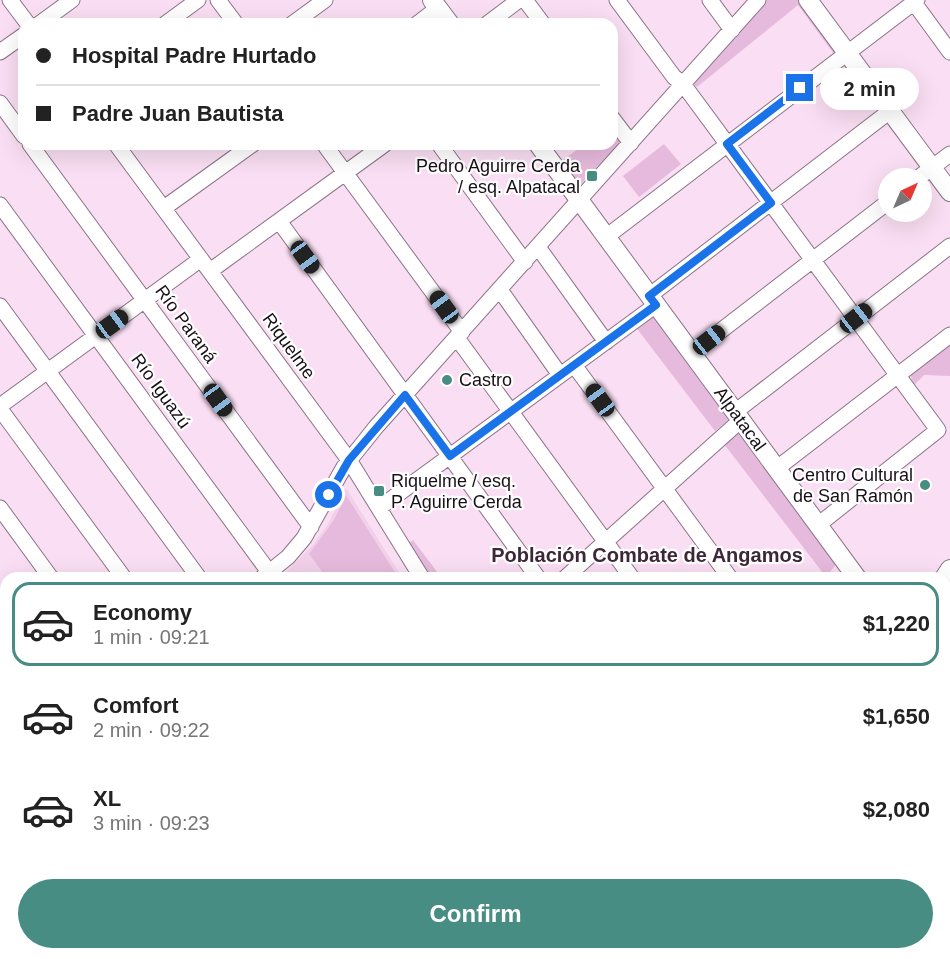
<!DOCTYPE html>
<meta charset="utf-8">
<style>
:root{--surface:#fff;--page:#f6f6f6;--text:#222;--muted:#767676;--line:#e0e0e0;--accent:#478d84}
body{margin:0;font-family:Helvetica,sans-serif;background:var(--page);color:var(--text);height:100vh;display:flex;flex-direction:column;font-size:22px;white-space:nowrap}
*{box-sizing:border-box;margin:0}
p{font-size:20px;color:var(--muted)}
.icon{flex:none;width:33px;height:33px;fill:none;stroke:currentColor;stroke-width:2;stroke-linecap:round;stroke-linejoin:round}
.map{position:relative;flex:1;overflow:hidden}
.drawer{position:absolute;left:0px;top:572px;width:951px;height:388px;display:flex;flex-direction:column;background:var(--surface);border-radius:18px 18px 0 0;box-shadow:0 6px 24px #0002}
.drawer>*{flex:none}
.top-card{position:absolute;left:18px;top:18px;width:600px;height:132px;border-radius:18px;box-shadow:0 6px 24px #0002;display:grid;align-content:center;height:132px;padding:0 18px;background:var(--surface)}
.needle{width:39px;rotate:44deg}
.fabs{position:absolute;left:878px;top:168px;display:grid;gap:12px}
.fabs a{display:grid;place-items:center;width:54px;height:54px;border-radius:50%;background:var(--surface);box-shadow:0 6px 24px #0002;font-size:30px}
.end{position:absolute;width:27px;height:27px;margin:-14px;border:8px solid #1a73e8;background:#fff;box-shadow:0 0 0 3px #fff}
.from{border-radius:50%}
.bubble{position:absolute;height:42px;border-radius:21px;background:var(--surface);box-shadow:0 6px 24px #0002;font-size:20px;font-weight:600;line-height:42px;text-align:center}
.car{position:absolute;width:18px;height:36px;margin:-18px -9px;border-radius:8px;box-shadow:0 0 4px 2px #0007;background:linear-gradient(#222 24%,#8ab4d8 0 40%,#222 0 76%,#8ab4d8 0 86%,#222 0)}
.top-card b{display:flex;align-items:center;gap:21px;height:57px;font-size:22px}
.top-card b+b{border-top:2px solid var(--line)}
.top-card i{width:15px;height:15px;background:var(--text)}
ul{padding:10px 0 0;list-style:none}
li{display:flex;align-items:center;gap:18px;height:84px;margin:0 12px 9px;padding:0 6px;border:3px solid transparent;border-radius:18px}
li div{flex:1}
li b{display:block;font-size:22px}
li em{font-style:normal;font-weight:600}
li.on{border-color:var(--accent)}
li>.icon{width:54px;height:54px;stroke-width:1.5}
.action{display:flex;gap:12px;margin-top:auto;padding:12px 18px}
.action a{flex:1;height:69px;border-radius:36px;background:var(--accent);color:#fff;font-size:24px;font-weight:600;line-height:69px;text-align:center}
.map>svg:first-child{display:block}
</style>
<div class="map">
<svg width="950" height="959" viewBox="0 0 950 959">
<rect width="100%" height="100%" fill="#fadef3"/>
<!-- built -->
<path fill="#f2d0ea" d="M 346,488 L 402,577 L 280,578 L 312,546 L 328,524 Z
M 137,954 L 479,954 L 472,959 L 140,959 Z"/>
<!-- green -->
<path fill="#e6badc" d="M 765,0 L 802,0 L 838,50 L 834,54 L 798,5 L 697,87 L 692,82 Z
M 612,129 L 621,141 L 581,184 L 575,184 L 560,162 L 585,144 L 612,144 Z
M 664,144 L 681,164 L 639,197 L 623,176 Z
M 652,312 L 732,417 L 715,431 L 635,326 Z
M 950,341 L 950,376 L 924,375 L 914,385 L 911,377 L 911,374 Z
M 735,425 L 838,562 L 826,577 L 721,440 Z
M 346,495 L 398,577 L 326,577 L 309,554 L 334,520 Z
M 413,540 L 441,577 L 428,577 L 408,544 Z"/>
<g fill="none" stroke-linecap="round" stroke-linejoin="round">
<defs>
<path id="minor" d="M 10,0 L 28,24
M 218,0 L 236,24
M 525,0 L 543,24
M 617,0 L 674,77 L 683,84 L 938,430 L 818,525
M 710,0 L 732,30
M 912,0 L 950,52
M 39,24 L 72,0
M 165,24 L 198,0
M 292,24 L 325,0
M 417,24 L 438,8
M 487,24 L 519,0
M 0,52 L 24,35
M 0,103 L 24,136
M 612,118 L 631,143
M 30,144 L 311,527
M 116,144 L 349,460 L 422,578
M 324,144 L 462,332
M 439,144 L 525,262
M 918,178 L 950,154
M 0,205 L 269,572
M 164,208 L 253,144
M 279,221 L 538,578
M 606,237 L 917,0
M 538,247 L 606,342
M 210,271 L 385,144
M 500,290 L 560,375
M 649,296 L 890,111
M 0,306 L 199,578
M 457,338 L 632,578
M 692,353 L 888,202
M 574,365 L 730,578
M 0,406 L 201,259
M 0,409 L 124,578
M 735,412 L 950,246
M 776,469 L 950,335
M 0,508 L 51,578
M 379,508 L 656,305
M 262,578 L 288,557 L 304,538 L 344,467 L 376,427 L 758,0
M 565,578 L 741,420
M 0,611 L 6,619
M 0,708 L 6,716
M 945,722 L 950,726
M 0,771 L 6,767
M 0,831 L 6,840
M 0,875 L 6,871
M 0,948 L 6,943
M 16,954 L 20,959
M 90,954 L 94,959
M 511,959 L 518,954"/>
<path id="major" d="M 432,0 L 450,24
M 808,0 L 950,192
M 538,144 L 857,578
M 944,578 L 950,569
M 945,650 L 950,643
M 687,959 L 690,954
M 739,959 L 742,954"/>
</defs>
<!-- minor casing -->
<use href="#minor" stroke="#8c7386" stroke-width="17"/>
<!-- major casing -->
<use href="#major" stroke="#8c7386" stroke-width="20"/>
<!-- minor -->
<use href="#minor" stroke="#fff" stroke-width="15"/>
<!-- major -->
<use href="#major" stroke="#fff" stroke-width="18"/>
</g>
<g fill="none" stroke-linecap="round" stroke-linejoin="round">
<!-- route -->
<path stroke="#1a73e8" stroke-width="8" d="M 329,495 L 349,460 L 405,395 L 450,456 L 656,305 L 649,296 L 771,203 L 727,144 L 800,88"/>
</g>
<!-- markers -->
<g fill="#478d84" stroke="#fff" stroke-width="2">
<rect x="586" y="170" width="12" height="12" rx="3"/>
<circle cx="447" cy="380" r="6"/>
<circle cx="925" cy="485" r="6"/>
<rect x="373" y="485" width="12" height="12" rx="3"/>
</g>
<g text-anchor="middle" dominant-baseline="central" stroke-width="4.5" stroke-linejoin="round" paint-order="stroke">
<!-- poi labels -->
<g font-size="18" fill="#191017" stroke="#fff" text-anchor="end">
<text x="580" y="166">Pedro Aguirre Cerda<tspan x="580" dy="21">/ esq. Alpatacal</tspan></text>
<text x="459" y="380" text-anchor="start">Castro</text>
<text x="913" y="475">Centro Cultural<tspan x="913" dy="21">de San Ramón</tspan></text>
<text x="391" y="481" text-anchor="start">Riquelme / esq.<tspan x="391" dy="21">P. Aguirre Cerda</tspan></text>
</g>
<!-- street labels -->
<g font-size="18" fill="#191017" stroke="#fff">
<text transform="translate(186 324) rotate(54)">Río Paraná</text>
<text transform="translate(289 346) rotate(54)">Riquelme</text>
<text transform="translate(161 391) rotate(54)">Río Iguazú</text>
<text transform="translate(740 419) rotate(54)">Alpatacal</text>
</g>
<!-- neighbourhood labels -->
<g font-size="20" font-weight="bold" fill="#3d2838" stroke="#fff">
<text x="647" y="555">Población Combate de Angamos</text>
</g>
</g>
</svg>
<div class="fabs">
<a><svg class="needle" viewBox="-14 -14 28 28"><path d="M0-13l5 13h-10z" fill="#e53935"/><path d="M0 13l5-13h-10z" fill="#767676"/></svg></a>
</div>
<i class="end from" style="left:329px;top:495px"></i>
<i class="end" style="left:800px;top:88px"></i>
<div class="bubble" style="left:820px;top:68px;width:99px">2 min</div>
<i class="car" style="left:305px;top:257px;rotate:144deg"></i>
<i class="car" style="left:444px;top:307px;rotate:324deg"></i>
<i class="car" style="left:856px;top:318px;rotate:52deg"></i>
<i class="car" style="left:112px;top:324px;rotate:54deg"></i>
<i class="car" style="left:709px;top:340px;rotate:52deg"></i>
<i class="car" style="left:218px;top:400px;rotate:144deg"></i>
<i class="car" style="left:600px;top:400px;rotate:324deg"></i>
<div class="top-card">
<b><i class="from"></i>Hospital Padre Hurtado</b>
<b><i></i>Padre Juan Bautista</b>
</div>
<section class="drawer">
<ul>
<li class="on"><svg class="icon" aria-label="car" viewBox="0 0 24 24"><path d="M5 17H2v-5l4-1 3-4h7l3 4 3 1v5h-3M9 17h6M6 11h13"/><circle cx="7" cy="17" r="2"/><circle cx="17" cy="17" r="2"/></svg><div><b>Economy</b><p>1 min · 09:21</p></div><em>$1,220</em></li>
<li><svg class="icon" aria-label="car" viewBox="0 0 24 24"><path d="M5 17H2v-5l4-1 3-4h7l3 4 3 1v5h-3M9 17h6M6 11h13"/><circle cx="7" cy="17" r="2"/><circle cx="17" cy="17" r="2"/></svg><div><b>Comfort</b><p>2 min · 09:22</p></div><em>$1,650</em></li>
<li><svg class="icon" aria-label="car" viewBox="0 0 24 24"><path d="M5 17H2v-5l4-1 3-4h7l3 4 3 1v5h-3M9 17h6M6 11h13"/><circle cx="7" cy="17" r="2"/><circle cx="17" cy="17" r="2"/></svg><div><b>XL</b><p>3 min · 09:23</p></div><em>$2,080</em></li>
</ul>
<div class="action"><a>Confirm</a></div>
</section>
</div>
